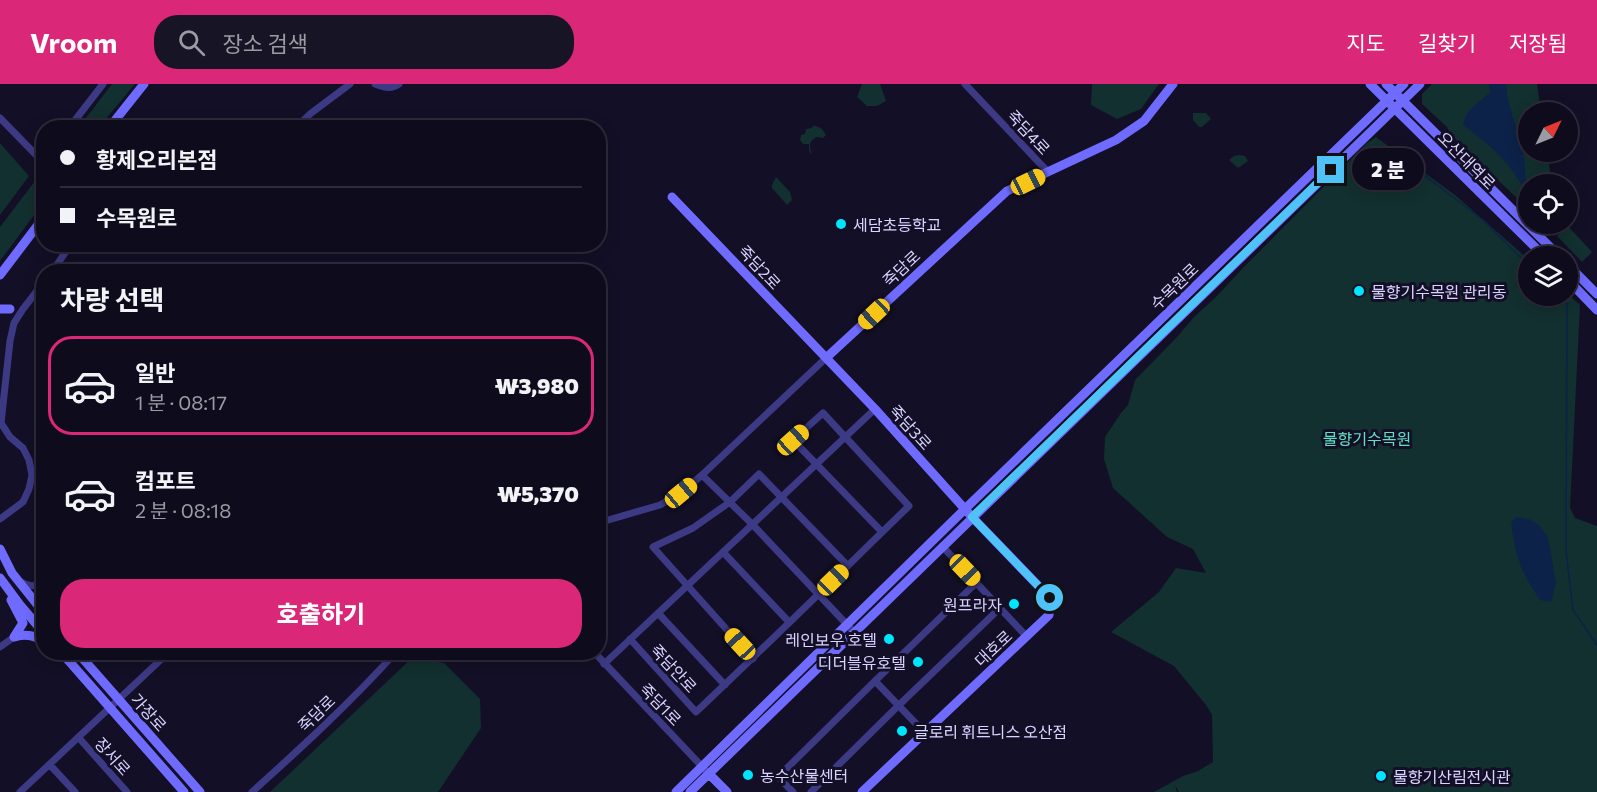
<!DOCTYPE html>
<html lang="ko">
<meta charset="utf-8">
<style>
:root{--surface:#0e0b1c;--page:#171425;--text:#f1f3f6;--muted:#9b9ba3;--line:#2e2b3b;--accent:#db2777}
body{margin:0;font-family:Commissioner,"Noto Sans KR",sans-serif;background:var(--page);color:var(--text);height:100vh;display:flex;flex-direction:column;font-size:22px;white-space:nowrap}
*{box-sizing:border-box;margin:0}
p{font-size:20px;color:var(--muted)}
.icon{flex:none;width:33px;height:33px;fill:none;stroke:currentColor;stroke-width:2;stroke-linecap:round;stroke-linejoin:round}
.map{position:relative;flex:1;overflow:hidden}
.drawer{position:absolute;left:36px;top:180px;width:570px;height:396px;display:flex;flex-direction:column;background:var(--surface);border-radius:24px;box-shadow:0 3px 15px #0003,0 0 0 2px var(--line)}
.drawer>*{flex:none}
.guide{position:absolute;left:36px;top:36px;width:570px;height:132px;border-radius:24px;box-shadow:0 3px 15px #0003,0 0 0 2px var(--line);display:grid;align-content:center;height:132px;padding:0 24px;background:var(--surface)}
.needle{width:39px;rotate:47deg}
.tools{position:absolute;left:1518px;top:18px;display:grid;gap:12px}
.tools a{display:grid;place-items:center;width:60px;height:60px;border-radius:50%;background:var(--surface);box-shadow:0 3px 15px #0003,0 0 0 2px var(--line);font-size:30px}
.end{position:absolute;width:27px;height:27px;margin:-14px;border:8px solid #4fc3f7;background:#111;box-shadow:0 0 0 3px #111}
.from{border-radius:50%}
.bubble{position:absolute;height:42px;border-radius:21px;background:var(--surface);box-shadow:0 3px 15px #0003,0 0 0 2px var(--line);font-size:20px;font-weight:800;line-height:42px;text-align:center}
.car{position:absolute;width:18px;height:36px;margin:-18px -9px;border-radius:8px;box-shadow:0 0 4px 2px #0007;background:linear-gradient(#f5c518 24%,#345 0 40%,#f5c518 0 76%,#345 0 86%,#f5c518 0)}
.guide b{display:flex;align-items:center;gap:21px;height:57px;font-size:22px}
.guide b+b{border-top:2px solid var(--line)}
.guide i{width:15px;height:15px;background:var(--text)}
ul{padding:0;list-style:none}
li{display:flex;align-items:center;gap:18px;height:99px;margin:0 12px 9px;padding:0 12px;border:3px solid transparent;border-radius:24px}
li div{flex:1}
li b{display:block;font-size:22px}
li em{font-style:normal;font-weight:800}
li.current{border-color:var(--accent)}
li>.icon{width:54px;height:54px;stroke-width:1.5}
h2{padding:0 24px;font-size:27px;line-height:72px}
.action{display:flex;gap:12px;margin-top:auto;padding:12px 24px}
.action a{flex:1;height:69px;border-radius:24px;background:var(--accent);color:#fff;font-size:24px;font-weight:800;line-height:69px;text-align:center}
header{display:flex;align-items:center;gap:36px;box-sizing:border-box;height:84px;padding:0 30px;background:var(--accent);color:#fff}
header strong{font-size:28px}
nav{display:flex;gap:33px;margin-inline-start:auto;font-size:21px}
.search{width:420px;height:54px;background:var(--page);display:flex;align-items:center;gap:15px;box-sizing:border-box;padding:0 21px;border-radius:24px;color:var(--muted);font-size:22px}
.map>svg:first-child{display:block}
</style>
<header>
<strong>Vroom</strong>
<div class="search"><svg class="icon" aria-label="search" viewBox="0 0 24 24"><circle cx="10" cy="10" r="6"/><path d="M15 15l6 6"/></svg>장소 검색</div>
<nav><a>지도</a><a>길찾기</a><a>저장됨</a></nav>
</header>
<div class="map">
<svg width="1597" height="708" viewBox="0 0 1597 708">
<rect width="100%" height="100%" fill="#130f26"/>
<!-- green -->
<path fill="#12302f" d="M 112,0 L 135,0 L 99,43 L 79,43 Z
M 862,0 L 880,0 L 886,17 L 877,22 L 867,22 L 857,13 Z
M 1092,0 L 1159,0 L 1141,25 L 1117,35 L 1091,21 Z
M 1432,0 L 1537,0 L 1541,28 L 1528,28 L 1528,68 L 1547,68 L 1552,100 L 1528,100 L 1528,125 L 1450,50 L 1447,43 L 1422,20 L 1422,10 Z
M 1193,29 L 1206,29 L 1211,35 L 1202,43 L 1199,43 L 1193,36 Z
M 813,42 L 816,42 L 822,45 L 826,51 L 823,54 L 817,53 C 810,56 808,62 812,69 L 811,70 L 809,66 L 809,60 L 803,60 L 800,56 L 801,51 L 805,50 L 806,45 L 812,44 Z
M 1376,53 L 1455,111 L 1528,175 L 1528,212 L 1568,212 L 1568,210 L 1580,221 L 1570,424 L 1575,434 L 1597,442 L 1597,708 L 1179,708 L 1175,701 L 1177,708 L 1154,708 L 1183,692 L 1198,687 L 1213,678 L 1212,631 L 1206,621 L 1174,582 L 1111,548 L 1159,508 L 1176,484 L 1206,489 L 1193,465 L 1167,453 L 1113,404 L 1104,375 L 1105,353 L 1121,329 L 1128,321 L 1135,296 L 1177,253 L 1194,233 L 1216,213 L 1243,184 L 1367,59 Z
M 0,59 L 29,92 L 0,131 Z
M 1239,71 L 1245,72 L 1248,77 L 1238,84 L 1229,76 L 1234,72 Z
M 43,90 L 43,119 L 0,177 L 0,143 L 38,93 Z
M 776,93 L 790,108 L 792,116 L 787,121 L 772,104 L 772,101 Z
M 1568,142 L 1592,168 L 1582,178 L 1557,152 Z
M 412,574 L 444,579 L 480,615 L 481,644 L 438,708 L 270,708 Z"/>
<!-- water -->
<path fill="#0c2248" d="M 1489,0 L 1506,0 L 1508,16 L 1516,43 L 1523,61 L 1526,98 L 1528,105 L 1526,105 C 1519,98 1515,90 1509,82 C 1496,66 1479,53 1463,41 C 1465,27 1479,17 1490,9 Z
M 1517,433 L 1529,435 L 1539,441 L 1548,453 L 1556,499 L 1551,518 L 1540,516 C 1520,486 1516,474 1511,438 Z"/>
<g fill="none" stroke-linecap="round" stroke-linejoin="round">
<!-- stream -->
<path stroke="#0c2248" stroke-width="1.5" d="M 1384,65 L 1420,88 L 1483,136 L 1528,181
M 1558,212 L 1567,220 L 1566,467 L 1573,526 L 1597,561"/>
<!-- street -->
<path stroke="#3d3a85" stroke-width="7" d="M 375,0 C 384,3 391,6 399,0
M 965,0 L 1048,88
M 0,34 L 40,75 L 44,73
M 69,44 L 103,0
M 296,44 L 310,30 L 350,0
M 52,188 L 71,160
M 702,391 L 752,440 L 854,548
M 0,435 L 23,418 L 29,405 L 32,391 L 29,376 L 23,364 L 10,353 L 1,339 L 10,257 L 14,239 L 23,225 L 44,198
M 598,439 L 660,421 L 681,409 L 702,391 L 826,274
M 942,462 L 1027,553
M 723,468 L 789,538
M 21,498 C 29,503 34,502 44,500
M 42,524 C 39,515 38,509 44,501
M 658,529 L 725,601
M 630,555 L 696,628 C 768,560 838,491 909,422 L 823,329 L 793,356 L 882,448
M 0,563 L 14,553
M 594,568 L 709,690
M 753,575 L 653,463 L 693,444 L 730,418 L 759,390 L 848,482
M 604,580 L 875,325
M 875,597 L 977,498
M 79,654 L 127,708
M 50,681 L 75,708
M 20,708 L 169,568
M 252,708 C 302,663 351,618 396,568
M 793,708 L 778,693 L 875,597 L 925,649
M 811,708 L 898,622 L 1000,524"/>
<!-- secondary -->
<path stroke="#6f6bff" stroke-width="9" d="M 1370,0 L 1544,172
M 1386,0 L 1559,172
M 109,44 L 144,0
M 672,113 L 875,325 L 972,433 L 1051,515 L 1049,531 L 862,708
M 1568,181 L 1597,210
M 0,191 L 44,133
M 1568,196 L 1597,226
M 0,225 L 10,225
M 826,274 L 1007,107 L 1116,56 L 1144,37 L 1173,0
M 0,465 L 12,489 L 44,529
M 0,494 L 20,521 L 44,549
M 11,516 L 23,539 L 14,553
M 14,553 C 24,549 33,552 44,556
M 61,568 L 184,708
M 77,568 L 200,708
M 709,690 L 727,708
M 676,708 L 965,425 L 1404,0
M 690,708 L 1420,0"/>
</g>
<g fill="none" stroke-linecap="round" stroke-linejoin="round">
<!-- route -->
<path stroke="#4fc3f7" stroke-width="8" d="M 1050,514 L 972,433 L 1331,86"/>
</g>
<!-- markers -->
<g fill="#00e5ff" stroke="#130f26" stroke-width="2">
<circle cx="841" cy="140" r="6"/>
<circle cx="1359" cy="207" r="6"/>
<circle cx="1014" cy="520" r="6"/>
<circle cx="889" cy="555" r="6"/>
<circle cx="918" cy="578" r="6"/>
<circle cx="902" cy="647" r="6"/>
<circle cx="748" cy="691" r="6"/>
<circle cx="1381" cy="692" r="6"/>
</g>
<g text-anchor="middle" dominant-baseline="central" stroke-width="6" stroke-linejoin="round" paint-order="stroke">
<!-- street labels -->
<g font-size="16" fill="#d9d4ff" stroke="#130f26">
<text transform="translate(1029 48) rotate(47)">죽담4로</text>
<text transform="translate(1467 76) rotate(45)">오산대역로</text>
<text transform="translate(760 183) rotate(47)">죽담2로</text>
<text transform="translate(901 184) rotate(-43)">죽담로</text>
<text transform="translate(1174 202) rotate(-44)">수목원로</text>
<text transform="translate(911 343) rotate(48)">죽담3로</text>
<text transform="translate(993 564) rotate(-43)">대호로</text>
<text transform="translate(674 584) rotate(47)">죽담안로</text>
<text transform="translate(661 620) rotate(46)">죽담1로</text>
<text transform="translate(149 628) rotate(48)">가장로</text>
<text transform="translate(316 629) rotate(-44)">죽담로</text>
<text transform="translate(113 672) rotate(48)">장서로</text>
</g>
<!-- poi labels -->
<g font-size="16" fill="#d9d4ff" stroke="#130f26" text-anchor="start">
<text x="853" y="140">세담초등학교</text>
<text x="1371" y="207">물향기수목원 관리동</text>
<text x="1002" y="520" text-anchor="end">원프라자</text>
<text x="877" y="555" text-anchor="end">레인보우 호텔</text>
<text x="906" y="578" text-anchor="end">디더블유호텔</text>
<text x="914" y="647">글로리 휘트니스 오산점</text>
<text x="760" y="691">농수산물센터</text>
<text x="1393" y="692">물향기산림전시관</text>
</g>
<!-- park labels -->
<g font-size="16" fill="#5fe0c0" stroke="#130f26">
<text x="1367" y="354">물향기수목원</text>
</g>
</g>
</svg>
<div class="tools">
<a><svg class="needle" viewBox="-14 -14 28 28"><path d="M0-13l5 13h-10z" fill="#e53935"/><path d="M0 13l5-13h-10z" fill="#9b9ba3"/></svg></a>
<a><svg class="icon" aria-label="locate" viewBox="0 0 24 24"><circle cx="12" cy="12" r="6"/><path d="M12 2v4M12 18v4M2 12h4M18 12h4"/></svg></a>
<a><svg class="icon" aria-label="layers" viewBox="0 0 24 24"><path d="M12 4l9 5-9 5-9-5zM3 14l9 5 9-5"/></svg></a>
</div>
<i class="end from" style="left:1050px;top:514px"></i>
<i class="end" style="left:1331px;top:86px"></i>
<div class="bubble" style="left:1352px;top:64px;width:72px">2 분</div>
<i class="car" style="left:1028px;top:98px;rotate:64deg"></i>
<i class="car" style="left:874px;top:230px;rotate:227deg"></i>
<i class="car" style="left:793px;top:356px;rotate:48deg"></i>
<i class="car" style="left:681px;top:409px;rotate:50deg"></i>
<i class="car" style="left:965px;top:486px;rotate:136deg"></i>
<i class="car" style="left:833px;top:496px;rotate:46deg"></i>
<i class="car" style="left:740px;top:560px;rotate:317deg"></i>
<div class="guide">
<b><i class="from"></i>황제오리본점</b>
<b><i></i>수목원로</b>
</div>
<section class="drawer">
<h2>차량 선택</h2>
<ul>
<li class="current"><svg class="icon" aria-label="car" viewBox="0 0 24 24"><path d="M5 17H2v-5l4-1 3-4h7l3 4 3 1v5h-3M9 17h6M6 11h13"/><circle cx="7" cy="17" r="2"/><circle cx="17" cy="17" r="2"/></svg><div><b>일반</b><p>1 분 · 08:17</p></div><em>₩3,980</em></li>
<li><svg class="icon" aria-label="car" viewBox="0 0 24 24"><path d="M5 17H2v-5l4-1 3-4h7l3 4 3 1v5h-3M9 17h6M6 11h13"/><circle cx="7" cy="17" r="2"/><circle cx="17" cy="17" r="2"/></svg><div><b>컴포트</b><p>2 분 · 08:18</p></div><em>₩5,370</em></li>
</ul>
<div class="action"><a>호출하기</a></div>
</section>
</div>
